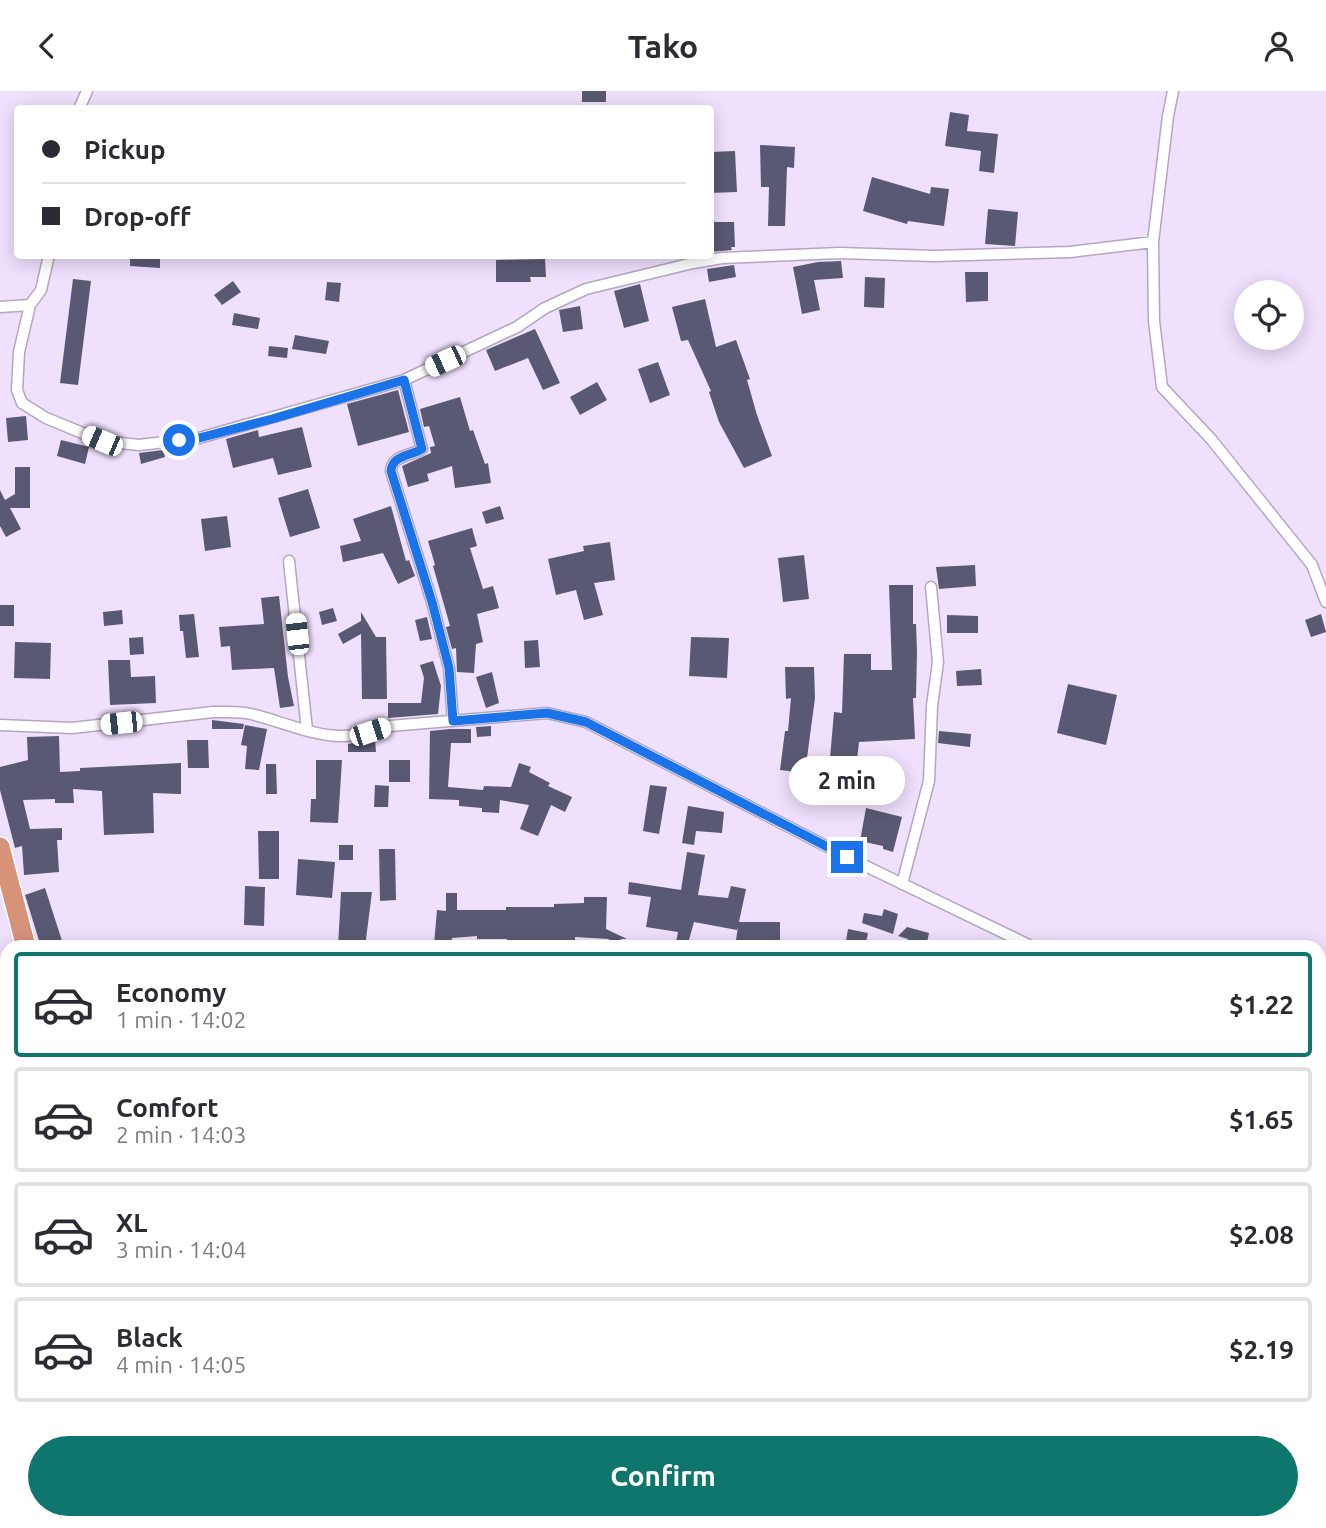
<!DOCTYPE html>
<meta charset="utf-8">
<style>
:root{--surface:#fff;--page:#f7f7f7;--text:#2b2b33;--muted:#7c7c81;--line:#e1e1e2;--accent:#0f766e}
body{margin:0;font-family:Ubuntu,sans-serif;background:var(--page);color:var(--text);height:100vh;display:flex;flex-direction:column;font-size:26px;white-space:nowrap}
*{box-sizing:border-box;margin:0}
p{font-size:23px;color:var(--muted)}
.icon{flex:none;width:38px;height:38px;fill:none;stroke:currentColor;stroke-width:2;stroke-linecap:round;stroke-linejoin:round}
.map{position:relative;flex:1;overflow:hidden}
.side{position:absolute;left:0px;top:849px;width:1326px;height:590px;display:flex;flex-direction:column;background:var(--surface);border-radius:21px 21px 0 0;box-shadow:0 4px 18px #0003}
.side>*{flex:none}
.guide{position:absolute;left:14px;top:14px;width:700px;height:154px;border-radius:7px;box-shadow:0 4px 18px #0003;display:grid;align-content:center;height:154px;padding:0 28px;background:var(--surface)}
.controls{position:absolute;left:1234px;top:189px;display:grid;gap:14px}
.controls a{display:grid;place-items:center;width:70px;height:70px;border-radius:50%;background:var(--surface);box-shadow:0 4px 18px #0003;font-size:35px}
.end{position:absolute;width:32px;height:32px;margin:-16px;border:9px solid #1a73e8;background:#fff;box-shadow:0 0 0 4px #fff}
.from{border-radius:50%}
.bubble{position:absolute;height:49px;border-radius:24px;background:var(--surface);box-shadow:0 4px 18px #0003;font-size:23px;font-weight:600;line-height:49px;text-align:center}
.car{position:absolute;width:21px;height:42px;margin:-21px -10px;border-radius:9px;box-shadow:0 0 5px 2px #0007;background:linear-gradient(#fff 24%,#345 0 40%,#fff 0 76%,#345 0 86%,#fff 0)}
.guide b{display:flex;align-items:center;gap:24px;height:66px;font-size:26px}
.guide b+b{border-top:2px solid var(--line)}
.guide i{width:18px;height:18px;background:var(--text)}
ul{padding:12px 0 0;list-style:none}
li{display:flex;align-items:center;gap:21px;height:105px;margin:0 14px 10px;padding:0 14px;border:4px solid var(--line);border-radius:7px}
li div{flex:1}
li b{display:block;font-size:26px}
li em{font-style:normal;font-weight:600}
li.current{border-color:var(--accent)}
li>.icon{width:63px;height:63px;stroke-width:1.5}
.action{display:flex;gap:14px;margin-top:auto;padding:14px 28px}
.action a{flex:1;height:80px;border-radius:42px;background:var(--accent);color:#fff;font-size:28px;font-weight:600;line-height:80px;text-align:center}
header{display:flex;justify-content:space-between;align-items:center;height:91px;padding:0 28px;background:var(--surface);font-size:32px;font-weight:600}
.map>svg:first-child{display:block}
</style>
<header><svg class="icon" aria-label="back" viewBox="0 0 24 24"><path d="M15 5l-7 7 7 7"/></svg>Tako<svg class="icon" aria-label="person" viewBox="0 0 24 24"><circle cx="12" cy="8" r="4"/><path d="M4 21q1-7 8-7t8 7"/></svg></header>
<div class="map">
<svg width="1326" height="1437" viewBox="0 0 1326 1437">
<rect width="100%" height="100%" fill="#efe0fd"/>
<!-- building -->
<path fill="#5a5973" d="M 582,0 L 606,0 L 606,11 L 582,11 Z
M 950,21 L 969,24 L 967,40 L 998,43 L 994,82 L 979,80 L 981,60 L 945,55 Z
M 760,54 L 795,56 L 794,77 L 787,76 L 785,135 L 768,135 L 769,96 L 761,96 Z
M 735,60 L 737,101 L 710,102 L 710,61 Z
M 872,86 L 930,103 L 931,96 L 949,98 L 944,135 L 908,130 L 907,133 L 863,120 Z
M 988,118 L 1018,121 L 1015,155 L 985,153 Z
M 710,131 L 734,131 L 735,156 L 731,156 L 732,159 L 710,161 Z
M 130,164 L 160,164 L 160,177 L 130,175 Z
M 545,168 L 546,186 L 530,186 L 531,191 L 496,191 L 496,169 Z
M 841,170 L 843,187 L 814,189 L 820,219 L 802,223 L 793,176 L 818,171 Z
M 734,174 L 736,186 L 709,191 L 707,178 Z
M 965,181 L 988,181 L 988,210 L 966,211 Z
M 865,186 L 885,187 L 884,217 L 864,216 Z
M 73,188 L 91,190 L 78,294 L 60,292 Z
M 233,190 L 241,201 L 222,214 L 214,204 Z
M 327,191 L 341,192 L 339,211 L 325,209 Z
M 640,193 L 649,230 L 624,237 L 614,200 Z
M 705,208 L 716,256 L 736,249 L 750,288 L 747,289 L 757,324 L 772,365 L 744,377 L 719,331 L 709,301 L 711,300 L 688,249 L 681,250 L 672,216 Z
M 580,215 L 583,238 L 563,241 L 559,219 Z
M 234,222 L 260,227 L 258,238 L 232,234 Z
M 535,238 L 560,292 L 543,299 L 528,267 L 495,280 L 486,259 Z
M 295,244 L 329,250 L 326,263 L 292,258 Z
M 269,255 L 288,257 L 287,267 L 268,265 Z
M 658,271 L 670,304 L 650,312 L 638,278 Z
M 597,291 L 607,309 L 580,324 L 570,306 Z
M 398,299 L 409,341 L 358,355 L 347,313 Z
M 460,306 L 470,340 L 473,339 L 485,373 L 488,372 L 491,392 L 455,397 L 452,375 L 427,383 L 429,390 L 408,396 L 402,375 L 431,362 L 430,356 L 435,355 L 429,335 L 424,336 L 420,318 Z
M 26,325 L 28,349 L 8,351 L 6,327 Z
M 302,336 L 312,376 L 278,384 L 273,367 L 233,377 L 226,348 L 258,339 L 259,346 Z
M 61,349 L 89,356 L 85,373 L 57,365 Z
M 163,359 L 165,366 L 141,373 L 139,362 Z
M 15,376 L 30,376 L 30,417 L 10,417 L 21,438 L 6,446 L 0,435 L 0,399 L 5,409 L 15,403 Z
M 308,398 L 320,437 L 290,446 L 278,407 Z
M 391,415 L 406,470 L 409,469 L 415,485 L 398,493 L 383,462 L 343,471 L 340,455 L 361,450 L 353,428 Z
M 500,415 L 504,428 L 486,433 L 482,421 Z
M 227,425 L 231,456 L 205,460 L 201,428 Z
M 472,437 L 477,455 L 470,457 L 483,498 L 493,495 L 499,517 L 477,523 L 483,551 L 476,553 L 474,582 L 457,581 L 456,557 L 452,558 L 446,536 L 450,535 L 433,475 L 435,474 L 428,450 Z
M 610,451 L 615,489 L 594,492 L 603,524 L 584,529 L 576,499 L 556,504 L 548,468 L 584,460 L 583,455 Z
M 804,464 L 809,508 L 783,511 L 778,467 Z
M 975,474 L 976,495 L 939,498 L 936,476 Z
M 889,494 L 913,494 L 913,533 L 916,533 L 917,560 L 916,607 L 913,607 L 915,648 L 859,651 L 857,669 L 830,667 L 834,621 L 842,622 L 844,563 L 871,563 L 871,579 L 892,579 Z
M 279,505 L 288,586 L 294,615 L 280,617 L 274,577 L 232,579 L 230,555 L 221,556 L 219,536 L 264,533 L 261,507 Z
M 0,514 L 14,514 L 14,535 L 0,535 Z
M 333,517 L 337,530 L 322,534 L 319,521 Z
M 122,519 L 123,533 L 104,535 L 103,521 Z
M 361,521 L 376,546 L 386,546 L 387,608 L 362,608 L 361,543 L 343,553 L 338,543 L 361,530 Z
M 194,523 L 199,566 L 186,567 L 183,540 L 180,540 L 179,524 Z
M 1321,523 L 1326,541 L 1311,546 L 1305,529 Z
M 947,524 L 978,525 L 978,542 L 947,542 Z
M 427,526 L 432,548 L 420,550 L 415,529 Z
M 143,546 L 144,563 L 130,564 L 129,547 Z
M 691,546 L 729,547 L 727,587 L 689,585 Z
M 538,549 L 540,576 L 525,577 L 524,550 Z
M 15,551 L 51,552 L 50,588 L 14,587 Z
M 108,569 L 130,569 L 131,586 L 155,585 L 156,612 L 110,614 Z
M 433,570 L 441,595 L 438,623 L 388,627 L 388,612 L 421,612 L 424,587 L 420,574 Z
M 785,576 L 814,576 L 815,607 L 805,682 L 780,679 L 785,640 L 788,640 L 791,607 L 786,608 Z
M 981,578 L 982,594 L 957,595 L 956,580 Z
M 492,581 L 499,612 L 486,617 L 476,586 Z
M 1068,593 L 1117,604 L 1106,654 L 1057,642 Z
M 212,629 L 244,633 L 243,638 L 212,638 Z
M 245,634 L 267,638 L 259,679 L 245,678 L 247,655 L 241,654 Z
M 491,635 L 491,645 L 477,646 L 476,636 Z
M 450,638 L 471,638 L 471,652 L 451,652 L 448,696 L 483,699 L 484,695 L 511,696 L 519,672 L 531,676 L 529,681 L 550,692 L 548,695 L 572,706 L 565,721 L 551,714 L 538,745 L 520,738 L 529,714 L 500,709 L 499,722 L 482,721 L 482,717 L 459,715 L 459,709 L 429,708 L 430,640 Z
M 939,640 L 971,643 L 970,656 L 938,652 Z
M 59,645 L 60,681 L 80,680 L 80,677 L 181,672 L 181,703 L 153,702 L 154,742 L 104,744 L 102,700 L 73,698 L 74,712 L 55,712 L 55,708 L 23,709 L 30,738 L 62,737 L 62,749 L 57,749 L 59,781 L 24,784 L 22,755 L 15,757 L 0,699 L 0,676 L 28,669 L 27,646 Z
M 375,648 L 376,661 L 348,661 L 348,653 Z
M 187,649 L 208,649 L 209,677 L 188,677 Z
M 316,669 L 342,669 L 338,732 L 310,731 L 311,708 L 316,708 Z
M 389,669 L 410,669 L 410,691 L 389,691 Z
M 266,673 L 276,673 L 277,703 L 266,703 Z
M 375,694 L 389,695 L 388,716 L 374,716 Z
M 650,694 L 667,696 L 659,743 L 643,740 Z
M 688,715 L 724,721 L 722,742 L 696,740 L 694,754 L 682,752 Z
M 866,717 L 902,726 L 893,761 L 883,758 L 883,755 L 860,750 Z
M 258,740 L 279,740 L 279,788 L 259,788 Z
M 339,754 L 353,754 L 353,769 L 339,769 Z
M 379,758 L 395,758 L 396,809 L 380,810 Z
M 687,761 L 705,764 L 698,804 L 728,807 L 731,795 L 746,798 L 739,831 L 780,831 L 780,850 L 748,850 L 747,856 L 735,856 L 738,835 L 737,839 L 694,831 L 687,856 L 675,856 L 678,841 L 646,836 L 651,806 L 628,803 L 629,791 L 681,799 Z
M 298,768 L 335,771 L 332,807 L 296,804 Z
M 245,795 L 265,796 L 264,835 L 244,834 Z
M 45,797 L 64,856 L 41,856 L 25,804 Z
M 341,801 L 372,801 L 365,856 L 338,856 Z
M 446,802 L 457,802 L 457,819 L 506,819 L 506,816 L 554,816 L 554,813 L 584,812 L 584,806 L 607,806 L 606,838 L 627,848 L 621,848 L 617,856 L 606,856 L 609,848 L 575,846 L 575,849 L 542,850 L 542,856 L 507,856 L 507,848 L 477,848 L 477,845 L 452,847 L 451,855 L 434,854 L 437,819 L 446,820 Z
M 884,818 L 898,823 L 893,843 L 862,832 L 864,822 L 882,825 Z
M 907,836 L 929,842 L 926,856 L 906,856 L 908,848 L 898,845 Z
M 848,838 L 868,842 L 865,856 L 845,856 Z"/>
<g fill="none" stroke-linecap="round" stroke-linejoin="round">
<defs>
<path id="minor" d="M 1173,0 L 1168,25 L 1153,151 L 1154,230 L 1162,296 L 1211,348 L 1312,474 L 1326,511
M 79,18 L 87,0
M 30,214 L 41,199 L 49,164
M 0,216 L 30,214 L 19,261 L 17,299 L 22,312 L 46,327 L 102,350 L 139,354 L 199,347 L 404,289 L 517,236 L 545,217 L 586,198 L 693,172 L 722,167 L 840,162 L 935,165 L 1070,161 L 1153,151
M 404,289 L 422,358 C 411,365 392,364 391,380 L 432,511 L 449,577 L 453,630
M 289,470 L 307,639
M 0,634 L 72,637 L 213,621 C 225,621 239,620 251,623 C 281,630 311,645 342,645 C 358,645 375,640 390,635 L 547,622 L 586,631 L 847,766 L 1033,856
M 902,793 L 929,690 L 932,615 L 938,571 L 931,496
M 0,974 L 7,974
M 1320,978 L 1326,950
M 0,1180 L 7,1179
M 907,1437 L 907,1432
M 1119,1437 L 1121,1432"/>
<path id="trunk" d="M 0,756 L 26,856
M 87,1437 L 87,1432"/>
</defs>
<!-- minor casing -->
<use href="#minor" stroke="#b4a6c1" stroke-width="13"/>
<!-- trunk casing -->
<use href="#trunk" stroke="#fff" stroke-width="22"/>
<!-- minor -->
<use href="#minor" stroke="#fff" stroke-width="10"/>
<!-- trunk -->
<use href="#trunk" stroke="#d6937a" stroke-width="19"/>
</g>
<g fill="none" stroke-linecap="round" stroke-linejoin="round">
<!-- route -->
<path stroke="#1a73e8" stroke-width="9" d="M 179,349 L 199,347 L 272,328 L 404,289 L 422,358 C 411,365 392,364 391,380 L 432,511 L 449,577 L 453,630 L 547,622 L 586,631 L 847,766"/>
</g>
</svg>
<div class="controls">
<a><svg class="icon" aria-label="locate" viewBox="0 0 24 24"><circle cx="12" cy="12" r="6"/><path d="M12 2v4M12 18v4M2 12h4M18 12h4"/></svg></a>
</div>
<i class="end from" style="left:179px;top:349px"></i>
<i class="end" style="left:847px;top:766px"></i>
<div class="bubble" style="left:789px;top:665px;width:116px">2 min</div>
<i class="car" style="left:445px;top:270px;rotate:245deg"></i>
<i class="car" style="left:102px;top:350px;rotate:293deg"></i>
<i class="car" style="left:297px;top:543px;rotate:354deg"></i>
<i class="car" style="left:121px;top:632px;rotate:264deg"></i>
<i class="car" style="left:370px;top:641px;rotate:72deg"></i>
<div class="guide">
<b><i class="from"></i>Pickup</b>
<b><i></i>Drop-off</b>
</div>
<section class="side">
<ul>
<li class="current"><svg class="icon" aria-label="car" viewBox="0 0 24 24"><path d="M5 17H2v-5l4-1 3-4h7l3 4 3 1v5h-3M9 17h6M6 11h13"/><circle cx="7" cy="17" r="2"/><circle cx="17" cy="17" r="2"/></svg><div><b>Economy</b><p>1 min · 14:02</p></div><em>$1.22</em></li>
<li><svg class="icon" aria-label="car" viewBox="0 0 24 24"><path d="M5 17H2v-5l4-1 3-4h7l3 4 3 1v5h-3M9 17h6M6 11h13"/><circle cx="7" cy="17" r="2"/><circle cx="17" cy="17" r="2"/></svg><div><b>Comfort</b><p>2 min · 14:03</p></div><em>$1.65</em></li>
<li><svg class="icon" aria-label="car" viewBox="0 0 24 24"><path d="M5 17H2v-5l4-1 3-4h7l3 4 3 1v5h-3M9 17h6M6 11h13"/><circle cx="7" cy="17" r="2"/><circle cx="17" cy="17" r="2"/></svg><div><b>XL</b><p>3 min · 14:04</p></div><em>$2.08</em></li>
<li><svg class="icon" aria-label="car" viewBox="0 0 24 24"><path d="M5 17H2v-5l4-1 3-4h7l3 4 3 1v5h-3M9 17h6M6 11h13"/><circle cx="7" cy="17" r="2"/><circle cx="17" cy="17" r="2"/></svg><div><b>Black</b><p>4 min · 14:05</p></div><em>$2.19</em></li>
</ul>
<div class="action"><a>Confirm</a></div>
</section>
</div>
